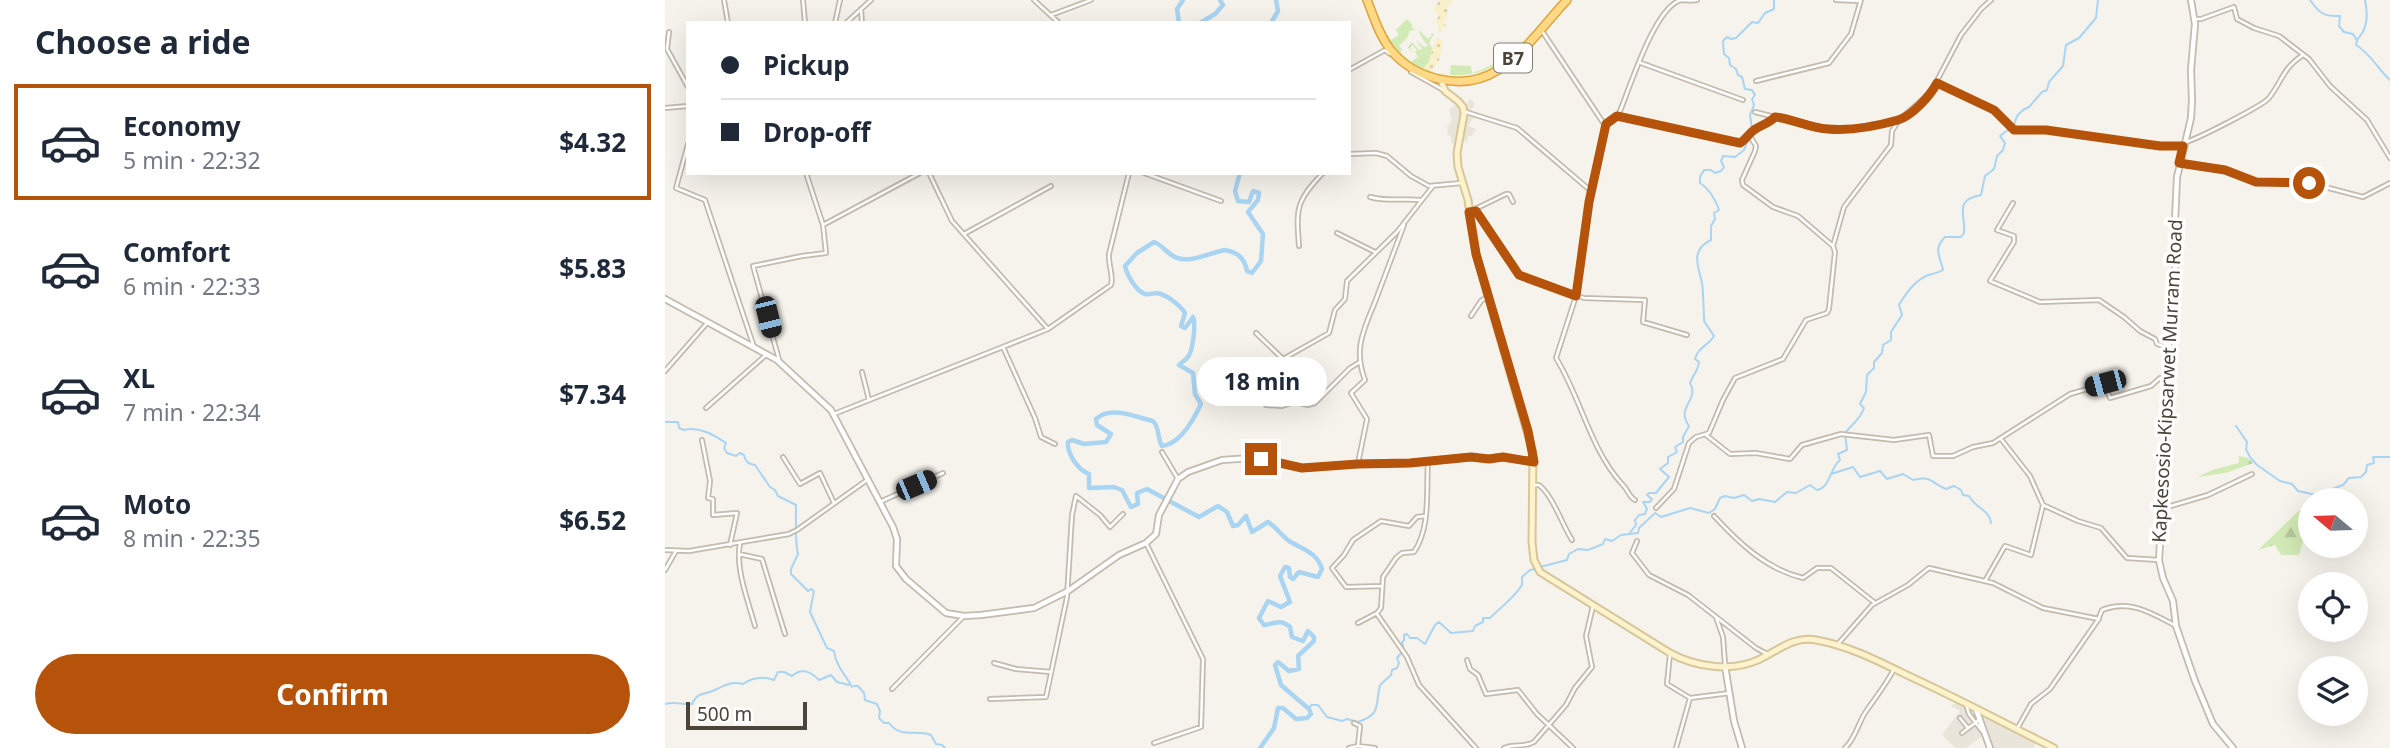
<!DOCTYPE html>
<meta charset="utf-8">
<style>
:root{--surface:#fff;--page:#f2f2f3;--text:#1f2937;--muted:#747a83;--line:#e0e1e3;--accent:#b45309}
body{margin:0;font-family:"Noto Sans",sans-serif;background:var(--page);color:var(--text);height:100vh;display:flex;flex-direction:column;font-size:26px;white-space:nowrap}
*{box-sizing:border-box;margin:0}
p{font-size:23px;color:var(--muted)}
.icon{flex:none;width:38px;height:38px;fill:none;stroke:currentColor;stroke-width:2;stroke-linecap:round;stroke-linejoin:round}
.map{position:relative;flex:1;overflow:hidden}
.side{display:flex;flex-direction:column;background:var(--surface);width:665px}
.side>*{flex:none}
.hud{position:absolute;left:21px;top:21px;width:665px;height:154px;border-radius:0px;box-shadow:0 7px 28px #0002;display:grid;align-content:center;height:154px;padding:0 35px;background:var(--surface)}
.needle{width:46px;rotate:289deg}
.tools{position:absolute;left:1633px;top:488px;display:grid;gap:14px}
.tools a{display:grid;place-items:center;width:70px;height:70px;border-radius:50%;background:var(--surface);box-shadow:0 7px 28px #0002;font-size:35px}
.scale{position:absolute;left:21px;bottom:18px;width:121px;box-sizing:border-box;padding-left:7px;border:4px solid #4b4439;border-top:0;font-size:19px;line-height:24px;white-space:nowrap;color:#4b4439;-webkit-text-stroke:5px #fff;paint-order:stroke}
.end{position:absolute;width:32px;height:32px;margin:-16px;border:9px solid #b45309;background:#fff;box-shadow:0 0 0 4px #fff}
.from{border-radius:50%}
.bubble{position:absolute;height:49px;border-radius:24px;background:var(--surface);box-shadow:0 7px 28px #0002;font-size:23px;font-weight:700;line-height:49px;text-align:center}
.car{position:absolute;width:21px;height:42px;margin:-21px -10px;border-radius:9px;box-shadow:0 0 5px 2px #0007;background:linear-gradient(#222 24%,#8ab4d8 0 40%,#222 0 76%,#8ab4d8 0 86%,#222 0)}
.hud b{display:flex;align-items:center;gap:24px;height:66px;font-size:26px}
.hud b+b{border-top:2px solid var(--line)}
.hud i{width:18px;height:18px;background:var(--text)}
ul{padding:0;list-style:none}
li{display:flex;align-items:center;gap:21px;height:116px;margin:0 14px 10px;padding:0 21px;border:4px solid transparent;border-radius:0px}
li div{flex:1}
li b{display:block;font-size:26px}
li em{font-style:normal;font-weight:700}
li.on{border-color:var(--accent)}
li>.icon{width:63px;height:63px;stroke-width:1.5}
h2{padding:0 35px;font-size:32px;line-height:84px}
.primary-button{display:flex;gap:14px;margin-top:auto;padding:14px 35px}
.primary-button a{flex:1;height:80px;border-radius:42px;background:var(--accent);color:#fff;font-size:28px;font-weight:700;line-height:80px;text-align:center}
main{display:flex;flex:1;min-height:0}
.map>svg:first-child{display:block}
</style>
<main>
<section class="side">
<h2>Choose a ride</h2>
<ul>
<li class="on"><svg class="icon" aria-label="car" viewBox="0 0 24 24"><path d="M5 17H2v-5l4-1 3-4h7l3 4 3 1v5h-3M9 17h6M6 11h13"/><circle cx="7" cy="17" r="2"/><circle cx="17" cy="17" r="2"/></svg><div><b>Economy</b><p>5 min · 22:32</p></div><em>$4.32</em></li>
<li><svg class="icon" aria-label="car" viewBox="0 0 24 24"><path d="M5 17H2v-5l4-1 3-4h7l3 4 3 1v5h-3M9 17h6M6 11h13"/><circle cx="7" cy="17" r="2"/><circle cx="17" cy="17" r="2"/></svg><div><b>Comfort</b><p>6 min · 22:33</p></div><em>$5.83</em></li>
<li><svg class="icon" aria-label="car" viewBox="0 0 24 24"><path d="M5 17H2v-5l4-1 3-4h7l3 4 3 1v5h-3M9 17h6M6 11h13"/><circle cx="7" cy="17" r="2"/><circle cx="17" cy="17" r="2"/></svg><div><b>XL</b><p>7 min · 22:34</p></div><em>$7.34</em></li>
<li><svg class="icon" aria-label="car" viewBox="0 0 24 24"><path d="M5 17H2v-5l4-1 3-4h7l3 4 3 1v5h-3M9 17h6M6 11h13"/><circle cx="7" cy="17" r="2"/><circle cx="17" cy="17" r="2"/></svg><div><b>Moto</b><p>8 min · 22:35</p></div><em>$6.52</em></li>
</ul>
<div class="primary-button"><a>Confirm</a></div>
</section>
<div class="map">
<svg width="1725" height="748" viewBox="0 0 1725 748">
<defs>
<pattern id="forest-firs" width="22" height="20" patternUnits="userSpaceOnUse" patternTransform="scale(1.75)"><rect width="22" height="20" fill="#d2eab5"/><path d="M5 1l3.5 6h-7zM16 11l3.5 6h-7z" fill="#b6ca9c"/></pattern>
<pattern id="sand-dots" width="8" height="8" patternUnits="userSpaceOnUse" patternTransform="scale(1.75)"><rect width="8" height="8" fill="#f9efc9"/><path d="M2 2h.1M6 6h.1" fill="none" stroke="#d7cead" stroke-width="1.8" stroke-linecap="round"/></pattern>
</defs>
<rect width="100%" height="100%" fill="#f6f3ec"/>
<!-- residential -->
<path fill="#eae5da" d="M 805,99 L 810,103 L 806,110 L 811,114 L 803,126 L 811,129 L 807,136 L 803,136 L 802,142 L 794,140 L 793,145 L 786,143 L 786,136 L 782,135 L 783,129 L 782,128 L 787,120 L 784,109 L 792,105 L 799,109 Z
M 1288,704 L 1295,704 L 1306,714 L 1310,712 L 1314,721 L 1322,717 L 1371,741 L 1369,748 L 1326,748 L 1322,733 L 1301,748 L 1290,748 L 1277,735 L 1295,711 L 1286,706 Z"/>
<!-- grass -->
<path fill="#d2eab5" d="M 742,19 L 747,24 L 747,28 L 751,29 L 745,31 L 742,38 L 734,46 L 737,49 L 736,53 L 746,62 L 754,56 L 754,54 L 766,53 L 763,69 L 770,75 C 748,69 732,55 719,36 L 723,35 L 726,40 L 734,35 L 731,30 Z
M 865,32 C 841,59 825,77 785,75 L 786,65 L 806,66 L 807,73 C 832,66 848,50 865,32 Z"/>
<!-- forest -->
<path fill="url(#forest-firs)" d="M 754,30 L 763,39 L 767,35 L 766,33 L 769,34 L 764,43 L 767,48 L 766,53 L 762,55 L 756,53 L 753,57 L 750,52 L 752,50 L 747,45 L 745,48 L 748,52 L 743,48 L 747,42 L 754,50 L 757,49 L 751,40 L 759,47 L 763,46 C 760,42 754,35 754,30 Z
M 1574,456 L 1583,458 L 1588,463 L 1561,473 L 1533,477 L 1547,470 L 1574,463 Z
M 1642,503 L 1645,504 L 1645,516 L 1634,555 L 1616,555 L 1610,545 L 1593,550 Z"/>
<!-- sand -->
<path fill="url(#sand-dots)" d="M 774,0 L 788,0 L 782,8 L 783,13 L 778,24 L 781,25 L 775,33 L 771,20 L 774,16 L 769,10 Z
M 776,38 C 779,48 775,64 767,69 L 773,76 L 763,69 L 760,70 L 759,67 L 764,62 L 770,39 Z"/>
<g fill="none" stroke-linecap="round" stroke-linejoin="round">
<!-- stream -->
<path stroke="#a9d4f2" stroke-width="2" d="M 1645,0 C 1654,13 1659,17 1675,16 L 1674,26 L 1679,32 L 1688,34 L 1692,41 L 1691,45 C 1705,53 1713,69 1725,80
M 1692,40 C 1703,28 1703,15 1700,0
M 1087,129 L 1085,115 L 1089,105 L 1087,99 L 1090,95 L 1087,90 L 1080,89 L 1077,77 L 1073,75 L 1071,69 L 1065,65 L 1064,58 L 1059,54 L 1058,41 L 1062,37 L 1066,39 L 1071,38 L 1087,22 L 1093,23 L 1100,13 L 1109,9 L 1109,0
M 0,422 L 13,422 L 14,428 L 19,430 C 34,426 49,435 61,443 L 59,448 L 62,453 L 71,456 L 75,453 L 79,455 C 81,462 83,464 90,465 L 105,487 L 110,490 L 113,496 L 131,505 C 131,519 130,543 133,554 L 126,569 L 126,574 L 143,591 L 146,589 L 149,591 L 145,612 L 162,648 L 169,651 C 171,667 181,675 187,687
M 1571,426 L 1582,442 L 1581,449 L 1585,457 L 1592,465 L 1615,481 L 1627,484 L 1633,491 L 1651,495 L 1678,485 L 1684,478 L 1696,477 L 1701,472 L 1702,465 L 1709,463 L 1708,457 L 1725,457
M 1166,474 L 1188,467 L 1195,477 L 1215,471 L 1222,479 L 1238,474 L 1248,480 C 1266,475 1266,483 1281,489 L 1289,486 L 1296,490 L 1298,495 L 1304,496 C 1310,508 1325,510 1326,523
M 964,534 L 971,525 L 970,520 L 974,515 L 980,514 L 982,509 L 978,502 L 985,502 L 987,499 L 982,495 L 984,493 L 991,493 L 1004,477 L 995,469 L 1003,463 L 1003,457 L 1012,452 L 1010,447 L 1018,442 L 1018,437 L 1024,426 C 1010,406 1035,401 1025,383 C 1028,375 1033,371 1034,362 L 1030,359 C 1033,347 1043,346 1049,336 L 1039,321 C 1039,315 1038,288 1037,283 C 1033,265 1025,250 1046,240 L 1046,226 L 1050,219 L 1049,213 L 1054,210 C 1051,200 1044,189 1035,183 L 1035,177 L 1039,170 L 1046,170 L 1050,173 L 1056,171 L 1059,167 L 1056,161 L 1058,156 L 1070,157 L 1079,150 L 1084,137
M 875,567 L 902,560 L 904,554 L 913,549 L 923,550 L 938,544 L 940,539 L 947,541 L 956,535 L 973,533 L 974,528 L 990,513 L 996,517 L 1025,508 L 1044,513 L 1050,509 L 1055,498 L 1060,496 L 1069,498 L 1079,495 L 1087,501 L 1094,499 L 1110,502 L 1122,492 L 1131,493 L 1145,485 L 1152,490 C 1166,487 1164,469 1175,460 L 1173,454 L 1182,450 L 1180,433 C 1187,424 1195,420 1199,408 L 1195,404 L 1201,392 L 1202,375 L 1209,368 L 1209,362 L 1217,353 L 1218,345 L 1226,340 L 1226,332 L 1237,315 L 1234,305 C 1241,293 1252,277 1267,274 C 1271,273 1275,272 1278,270 C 1275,256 1268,249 1280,237 L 1296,237 L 1299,233 C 1301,215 1288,200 1316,195 L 1320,176 L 1329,169 L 1332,156 L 1338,150 L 1340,143 L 1335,136 L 1349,125 L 1352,116 L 1358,110 L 1364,107 L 1377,92 L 1382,90 L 1384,82 L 1398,66 L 1401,45 L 1414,38 L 1431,18 L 1433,0
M 189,686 L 193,686 L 199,693 L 200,700 L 212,704 L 215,711 L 214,718 L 219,723 L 224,723 C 236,739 251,729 266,735 L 271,744 L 277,745 L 280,748
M 0,704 C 10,701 17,705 27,704 C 33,691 40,695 50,690 C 60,685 66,681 78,684 C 87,678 98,676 109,680 L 113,672 L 119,672 L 127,676 C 137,667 146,672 154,680 L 166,675 L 172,682 L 184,685
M 644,709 L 646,705 L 653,705 L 662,717 L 677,721 L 682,719 L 693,722 C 717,714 710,705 715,685 L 726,675 L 727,670 L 732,668 L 734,663 L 732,658 L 739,650 L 737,642 L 739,640 L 739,635 L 742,634 L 745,638 L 752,638 L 760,644 L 770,625 L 774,622 L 786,633 L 808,631 L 810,626 L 818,622 L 818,618 L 825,618 C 836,607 848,599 857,585 L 857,577 L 865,570 L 870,569"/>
<!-- river -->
<path stroke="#a9d4f2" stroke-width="4.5" d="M 514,23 L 512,9 L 518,0
M 535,23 L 550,14 L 558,5 L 555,0
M 606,23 L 613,11 L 611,0
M 575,173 L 570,191 L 573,201 L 584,202 L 588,191 L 594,193 L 593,200 L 583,212 L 598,234 L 596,261 L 587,273 L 582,271 C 580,259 573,252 560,250 C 544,253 523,265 508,256 C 501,252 497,245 489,242 L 472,253 L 460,266 C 462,275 471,291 480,294 C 484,295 488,293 492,293 C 502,295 515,305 520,313 L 516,326 L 520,328 L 528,317 C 531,324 528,353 522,358 C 520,361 516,362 514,365 L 528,373 L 530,394 L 536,404 C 529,419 515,444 497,446 C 492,438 495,428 488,421 C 470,417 446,405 431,419 L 432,425 L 446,434 L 441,442 L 419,444 L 407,440 L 403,442 C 402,454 413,470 424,474 L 424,488 L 449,487 L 457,490 L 466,507 L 473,504 L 472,493 L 482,489 L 534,517 L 553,506 L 562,512 L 568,526 L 573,525 L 581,516 L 587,532 L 603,522 C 611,527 616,535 624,541 C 637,549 652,552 657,569 L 653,577 L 634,572 L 628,579 L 625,577 L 624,568 L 620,567 L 615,576 L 625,602 L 616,607 L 603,601 L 594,618 L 599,625 C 610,624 615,618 625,627 L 627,637 L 638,641 L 643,631 L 649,637 L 649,641 L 633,656 L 634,669 L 624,671 L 613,662 L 610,665 L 616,685 L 644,709 L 646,714 L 642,718 L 631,719 L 618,708 L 613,708 L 609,728 L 595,748"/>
<defs>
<path id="minor" d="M 59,0 L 63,23
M 138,0 L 140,23
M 369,0 L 394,23
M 1171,0 L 1195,1
M 196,9 L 197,23
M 386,15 L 426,0
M 1531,19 L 1536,19 L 1569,7 L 1572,19 L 1589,28 L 1614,36 L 1644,59 L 1665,86 L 1702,120 L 1725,158
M 170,23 L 175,0
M 181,23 L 206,0
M 877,31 L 941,127 L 924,202 L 911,296 L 891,358 C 916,398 925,449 957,484 C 963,489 963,496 970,500
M 4,32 L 2,49 L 23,87
M 976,63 L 1078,100
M 684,70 L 720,50 L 725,54
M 746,72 L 780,91
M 1091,81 L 1164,63 L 1186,34 L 1196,0
M 1272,83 L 1329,110 L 1349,130 L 1381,130 L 1495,146 L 1518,146
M 0,108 L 23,106
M 801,112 L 852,128 L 926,191
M 1090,112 L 1110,117
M 953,116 C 964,91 989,7 1016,0 C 1021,0 1027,1 1032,0
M 941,124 L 953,116 L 1075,143 C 1082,139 1083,134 1089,130 C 1096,125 1103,124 1110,117 L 1166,130 L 1184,129 L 1234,120
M 1521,142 C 1532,139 1599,105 1604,98 C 1618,80 1617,69 1638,55
M 23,144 L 11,188 L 40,200 L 89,347
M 684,154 L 711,153 L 722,156 L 746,176 L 764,186 L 796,183
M 1515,163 L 1560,170 L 1592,182 L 1622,184 L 1637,181 L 1698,197 L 1725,183
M 141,173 L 158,225
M 264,173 L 287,221 L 383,329
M 479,173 L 556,201
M 705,197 C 722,202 738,198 756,200
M 1348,203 L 1332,230 L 1349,236 L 1349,242 L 1325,281 L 1375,302 L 1434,300 L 1459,317 L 1475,331 L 1490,339 L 1492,344 L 1504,348
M 810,210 L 840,257 L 856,277 L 919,298 L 980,300 L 978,322 L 1022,335
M 804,212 L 841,194 L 844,194 L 848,202
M 672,233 L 710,252
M 299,234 L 386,186
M 634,246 C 631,208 631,201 658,173
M 1168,246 L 1179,207 L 1226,145 L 1227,131 L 1234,120 L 1266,92 L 1296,35 L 1316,9 L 1326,0
M 806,316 L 816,301 L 823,296
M 591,333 L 618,359 L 664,333 L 670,310 L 680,299 L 682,281 L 732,232 L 768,186
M 338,347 L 370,418 L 376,437 L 390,444
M 115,363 L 88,266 L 137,256 L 161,253 L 158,225 L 255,173
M 0,371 L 43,322
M 197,372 L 204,400
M 601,405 L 617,406 L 630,402 L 643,405 L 650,403 L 685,368 L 695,362
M 41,408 L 102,354
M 169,414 L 383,329 L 446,285 C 449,277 443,264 444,254 L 464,173
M 1041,435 L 1065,454 L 1091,453 L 1125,459 L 1137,445 L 1176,434 L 1229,440 L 1264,435 L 1268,456 L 1288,456 L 1308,447 L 1328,443 L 1405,394 L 1440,384 L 1445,398 L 1486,386 L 1495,378 L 1502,380
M 1336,439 L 1365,476 L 1378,505 L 1413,521 L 1436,528 L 1462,558 L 1494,560
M 37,440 L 45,481 L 43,498 L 48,499 L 48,515 L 72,513 L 65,545
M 497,452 L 513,479
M 118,457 L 135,484 L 155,473 L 169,503
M 693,463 L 702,419 L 686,393 L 700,380 C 688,349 699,329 710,302 C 720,276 729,251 739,225
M 868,485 L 874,485 C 888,496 897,524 907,540
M 215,502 L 278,473
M 991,508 L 1009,489 L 1024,443 L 1031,437 L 1044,433 L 1058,400 L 1070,378 L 1118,359 L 1141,320 L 1162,313 L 1164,309 L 1170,252 L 1168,246 L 1133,216 L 1108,207 L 1078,185 L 1077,180 L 1090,151 L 1091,146 L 1085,136
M 1499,508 L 1543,495 L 1587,474
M 1049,516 C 1074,543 1101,569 1138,578 L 1152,568 L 1166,568 L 1210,603
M 972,541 L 967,553 L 984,575 L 1023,595 L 1091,648 L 1104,655
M 75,543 C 70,569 83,600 90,626
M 481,543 L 538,659 L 536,727 L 489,743
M 0,550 L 24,551 L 124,534 L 132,530 L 202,480
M 74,554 L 97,559 L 120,634
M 0,570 L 11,551
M 1320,581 L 1340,546 L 1366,555 L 1378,505
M 717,586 L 681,587 L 667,568 L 679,555 L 688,540 L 716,521 L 744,526 L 752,517 L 760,516
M 712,614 L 742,657 L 754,685 L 811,748
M 1051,617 L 1058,637 L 1060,664
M 693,623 L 712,613 L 716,608 L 718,577 L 731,558 L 737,553 L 749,552 C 766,527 761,491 763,462
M 1172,645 L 1207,605 L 1243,585 L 1264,568 L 1328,583 L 1378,608 L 1434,619
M 1005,654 L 1002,684 L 1025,698 L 1065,693
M 802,660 L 805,669 L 813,675 L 821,694 L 853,690 L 872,714 L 908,748
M 329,663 L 351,669 L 386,672
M 227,689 L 299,616
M 325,699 L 381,697 L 402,597 L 407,515 L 411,496 L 435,515 L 445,527 L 458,514
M 1301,704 L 1304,714 L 1317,731
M 1295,718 L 1303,728
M 689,723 L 695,726 L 693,746
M 1352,729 L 1366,704 L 1385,689 L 1433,620 L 1437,610 C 1466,599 1486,613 1511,626
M 1297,733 L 1315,719
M 684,748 L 693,746 L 710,748
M 839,748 C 849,743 859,748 869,742 L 901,705 L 910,688 L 927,667 L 921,636 L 928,606
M 1011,748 L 1025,698
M 1180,748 C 1190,739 1193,724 1200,713 C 1210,698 1221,685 1229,669"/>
<path id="tertiary" d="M 1526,0 L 1530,24 L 1526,70 L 1527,100 L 1526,118 L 1512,177 L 1510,221 L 1511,258 L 1502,370 L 1501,439 L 1494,560 L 1498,578 L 1508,601 L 1511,626 L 1530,681 L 1548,724 L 1568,748
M 0,299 L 112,360 L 166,410 L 228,527 L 232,539 L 231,566 L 241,579 L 281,613 L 299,616 L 316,615 L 369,608 L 403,591 L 454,555 L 481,543 L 491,534 L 494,515 L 513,479 L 523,472 L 557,460 L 586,458 L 607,460 L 637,468 L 693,464 L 745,463 L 805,457 L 823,459 L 835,457 L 868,462
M 1060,666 L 1069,721 L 1077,748
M 1311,709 L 1325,748"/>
<path id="secondary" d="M 776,80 L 780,91 L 793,101 L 798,107 L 799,114 L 792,153 L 793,167 L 803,200 L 811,254 L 868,452 L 867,542 L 869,560 L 875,572 L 1005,653 C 1030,667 1066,672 1093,660 C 1113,651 1127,636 1151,640 C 1185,646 1215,662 1246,677 C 1294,699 1341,724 1389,748"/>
<path id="trunk" d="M 702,0 C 709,17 714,35 725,49 C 749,80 799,92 833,70 C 860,53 880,23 902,0"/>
</defs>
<!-- minor casing -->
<use href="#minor" stroke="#c2bbae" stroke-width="6"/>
<!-- tertiary casing -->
<use href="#tertiary" stroke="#c2bbae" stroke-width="8"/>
<!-- secondary casing -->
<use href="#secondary" stroke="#d6c79b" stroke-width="9"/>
<!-- trunk casing -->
<use href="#trunk" stroke="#e0a43c" stroke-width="10"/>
<!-- minor -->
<use href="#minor" stroke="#fff" stroke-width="2.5"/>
<!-- tertiary -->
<use href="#tertiary" stroke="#fff" stroke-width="4.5"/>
<!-- secondary -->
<use href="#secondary" stroke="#fff3cd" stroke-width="5"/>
<!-- trunk -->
<use href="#trunk" stroke="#ffd985" stroke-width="7"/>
</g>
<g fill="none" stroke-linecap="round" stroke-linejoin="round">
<!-- route -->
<path stroke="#b45309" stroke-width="9" d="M 596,459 L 637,468 L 693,464 L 745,463 L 806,457 L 824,459 L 838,457 L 869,462 L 863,431 L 811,254 L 804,212 L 811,211 L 854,275 L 911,296 L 924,202 L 941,124 L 952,116 L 1075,143 C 1082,139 1083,134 1089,130 C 1096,125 1103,124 1110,117 C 1128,119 1145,128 1163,129 C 1185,131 1212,126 1233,120 C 1247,116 1265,96 1272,83 L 1329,110 L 1349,130 L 1381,130 L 1495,146 L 1518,146 L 1514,163 L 1560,170 L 1591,182 L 1644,183"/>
</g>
<g text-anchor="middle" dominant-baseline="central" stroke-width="7" stroke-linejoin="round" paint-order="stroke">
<!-- shield labels -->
<rect fill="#fff" stroke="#817c74" stroke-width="2" x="829" y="43.5" width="38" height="29" rx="5"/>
<g font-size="18" font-weight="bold" fill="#4b4439">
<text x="848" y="58">B7</text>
</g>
<!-- street labels -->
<g font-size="19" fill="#4b4439" stroke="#fff">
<text transform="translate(1502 381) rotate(-87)">Kapkesosio-Kipsarwet Murram Road</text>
</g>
</g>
</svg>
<div class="tools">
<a><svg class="needle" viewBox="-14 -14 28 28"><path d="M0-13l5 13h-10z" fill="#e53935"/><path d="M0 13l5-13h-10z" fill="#747a83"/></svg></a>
<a><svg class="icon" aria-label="locate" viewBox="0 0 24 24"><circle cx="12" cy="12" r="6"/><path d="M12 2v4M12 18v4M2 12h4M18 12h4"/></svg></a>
<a><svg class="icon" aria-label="layers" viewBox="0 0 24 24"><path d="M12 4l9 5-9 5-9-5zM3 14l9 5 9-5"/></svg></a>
</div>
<div class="scale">500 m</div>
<i class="end from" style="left:1644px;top:183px"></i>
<i class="end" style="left:596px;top:459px"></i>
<div class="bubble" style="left:532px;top:357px;width:130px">18 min</div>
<i class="car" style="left:103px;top:317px;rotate:166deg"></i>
<i class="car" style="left:1440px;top:383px;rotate:255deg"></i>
<i class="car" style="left:251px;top:485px;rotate:67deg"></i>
<div class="hud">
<b><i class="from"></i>Pickup</b>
<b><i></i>Drop-off</b>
</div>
</div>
</main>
